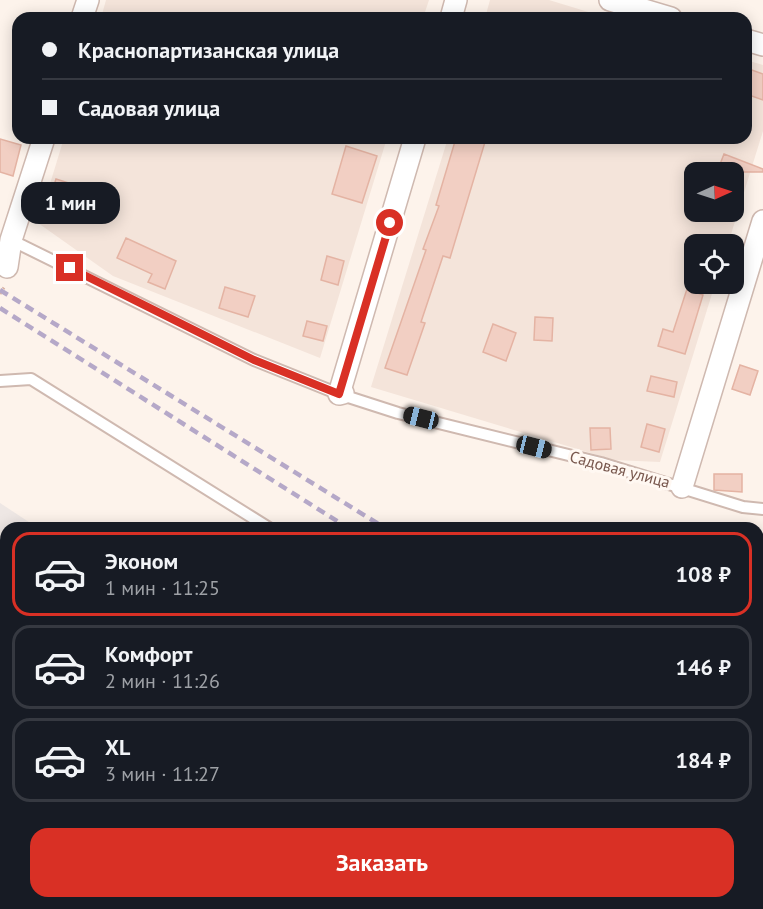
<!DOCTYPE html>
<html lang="ru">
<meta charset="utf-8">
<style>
:root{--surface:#171b24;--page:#242831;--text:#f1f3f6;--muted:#9ea1a6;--line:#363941;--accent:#d93025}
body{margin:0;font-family:"PT Sans",sans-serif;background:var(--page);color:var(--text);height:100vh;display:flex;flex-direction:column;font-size:22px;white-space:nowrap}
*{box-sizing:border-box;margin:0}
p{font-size:20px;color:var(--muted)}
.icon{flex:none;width:33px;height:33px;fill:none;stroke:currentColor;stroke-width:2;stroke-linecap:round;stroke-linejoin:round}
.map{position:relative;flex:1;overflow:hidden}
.sheet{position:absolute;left:0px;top:522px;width:764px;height:387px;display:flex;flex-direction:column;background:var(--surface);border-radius:18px 18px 0 0;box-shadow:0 3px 15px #0003}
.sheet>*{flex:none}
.hud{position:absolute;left:12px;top:12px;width:740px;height:132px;border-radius:18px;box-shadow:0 3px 15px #0003;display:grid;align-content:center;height:132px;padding:0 30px;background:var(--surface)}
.needle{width:39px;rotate:87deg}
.controls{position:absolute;left:684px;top:162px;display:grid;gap:12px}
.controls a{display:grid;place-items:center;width:60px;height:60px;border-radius:12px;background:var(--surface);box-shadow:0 3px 15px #0003;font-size:30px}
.end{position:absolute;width:27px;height:27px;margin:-14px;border:8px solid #d93025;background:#fff;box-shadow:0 0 0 3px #fff}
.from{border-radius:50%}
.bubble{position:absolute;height:42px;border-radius:18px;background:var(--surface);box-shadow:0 3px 15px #0003;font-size:20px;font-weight:700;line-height:42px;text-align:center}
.car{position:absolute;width:18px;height:36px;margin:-18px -9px;border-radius:8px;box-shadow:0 0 4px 2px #0007;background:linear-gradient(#222 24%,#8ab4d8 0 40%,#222 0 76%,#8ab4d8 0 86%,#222 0)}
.hud b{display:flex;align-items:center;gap:21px;height:57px;font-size:22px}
.hud b+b{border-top:2px solid var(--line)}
.hud i{width:15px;height:15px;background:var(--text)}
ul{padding:10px 0 0;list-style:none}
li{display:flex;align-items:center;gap:18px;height:84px;margin:0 12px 9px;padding:0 18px;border:3px solid var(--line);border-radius:18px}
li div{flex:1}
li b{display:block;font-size:22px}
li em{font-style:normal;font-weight:700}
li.selected{border-color:var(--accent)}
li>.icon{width:54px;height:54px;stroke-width:1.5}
.cta{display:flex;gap:12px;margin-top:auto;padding:12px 30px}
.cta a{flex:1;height:69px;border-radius:18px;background:var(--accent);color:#fff;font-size:24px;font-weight:700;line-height:69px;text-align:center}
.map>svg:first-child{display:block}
</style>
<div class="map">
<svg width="763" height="909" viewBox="0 0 763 909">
<rect width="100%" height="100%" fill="#fdf3eb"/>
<!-- residential -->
<path fill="#f4e4da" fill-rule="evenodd" d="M 106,0 L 429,0 L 423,18 L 101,18 Z
M 490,0 L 549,0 L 608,18 L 485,18 Z
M 746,60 L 763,65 L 763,131 L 728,244 L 694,244 L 694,284 L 715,284 L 660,462 L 614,460 L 371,387 L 448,138 L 746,138 ZM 694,172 L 734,172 L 734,212 L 694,212 Z
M 64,138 L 387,138 L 320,358 L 113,276 L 38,223 Z
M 0,803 L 6,804 L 6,903 L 79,903 L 71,909 L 0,909 Z"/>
<!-- industrial -->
<path fill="#eee7e4" d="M 0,503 L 38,528 L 6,528 L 6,714 L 0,706 Z"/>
<!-- building -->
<path fill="#f2cfc3" stroke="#e4b3a3" stroke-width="1.5" d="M 749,69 L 763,74 L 763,100 L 746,94 L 746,79 Z
M 456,138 L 473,138 L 485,142 L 450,258 L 443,256 L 421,322 L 425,323 L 407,375 L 385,368 L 426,250 L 423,249 L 439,206 L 436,205 Z
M 0,139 L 21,145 L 13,176 L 0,172 Z
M 346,146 L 377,156 L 362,203 L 332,194 Z
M 724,154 L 763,169 L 763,172 L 717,172 Z
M 56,179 L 78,186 L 72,205 L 50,198 Z
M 126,238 L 176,261 L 165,289 L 148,282 L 152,274 L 117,258 Z
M 327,256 L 344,261 L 338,285 L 321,280 Z
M 225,287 L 255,296 L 248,317 L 219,308 Z
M 687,289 L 703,295 L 685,354 L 658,346 L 663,329 L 673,332 Z
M 535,317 L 553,318 L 552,341 L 534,340 Z
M 307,321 L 327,326 L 323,341 L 303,336 Z
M 493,324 L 516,333 L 506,361 L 483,352 Z
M 740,365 L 758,371 L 750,395 L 732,389 Z
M 651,376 L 677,382 L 674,397 L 647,391 Z
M 647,424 L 665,429 L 659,452 L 641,447 Z
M 590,428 L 610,428 L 611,449 L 591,450 Z
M 714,474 L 742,474 L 742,492 L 714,490 Z"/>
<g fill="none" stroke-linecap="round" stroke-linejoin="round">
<defs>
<path id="lane" d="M 11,240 L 254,360 L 339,394 L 398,413 L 601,463 L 743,507 L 763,509
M 0,381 L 31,379 L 269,528
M 758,845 L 763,849"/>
<path id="street" d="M 610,0 L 671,18
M 82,18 L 88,0
M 451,18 L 456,0
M 746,40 L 763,45
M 7,267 L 11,240 L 44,138
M 343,393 L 339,394 L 415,138
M 682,487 L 763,221
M 0,789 L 6,790
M 102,903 L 106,909"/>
</defs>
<!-- lane casing -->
<use href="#lane" stroke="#cfb9b0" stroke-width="14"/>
<!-- street casing -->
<use href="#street" stroke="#cfb9b0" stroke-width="24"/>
<!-- path -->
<path stroke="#d8b2a5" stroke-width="3" stroke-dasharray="1.5 4.5" stroke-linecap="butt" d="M 0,294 L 5,286
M 520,903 L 521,909"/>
<!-- lane -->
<use href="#lane" stroke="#fff" stroke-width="10"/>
<!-- street -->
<use href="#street" stroke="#fff" stroke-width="21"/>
<!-- rail -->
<path stroke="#b5a8c8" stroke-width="4.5" stroke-dasharray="9 6" stroke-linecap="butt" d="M 0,290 L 385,528
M 0,308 L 348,528
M 758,738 L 763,741
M 758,787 L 763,790"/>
</g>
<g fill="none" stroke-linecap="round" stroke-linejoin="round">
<!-- route -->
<path stroke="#d93025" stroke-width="8" d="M 70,268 L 254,360 L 339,394 L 390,223"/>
</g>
<g text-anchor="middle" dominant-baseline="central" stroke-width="6" stroke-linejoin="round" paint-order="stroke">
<!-- street labels -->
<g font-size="16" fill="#78574d" stroke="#fff8f2">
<text transform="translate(620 469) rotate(15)">Садовая улица</text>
</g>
</g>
</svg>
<div class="controls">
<a><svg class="needle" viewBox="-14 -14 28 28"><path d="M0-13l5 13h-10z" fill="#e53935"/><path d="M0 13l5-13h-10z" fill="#9ea1a6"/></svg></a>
<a><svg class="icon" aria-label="locate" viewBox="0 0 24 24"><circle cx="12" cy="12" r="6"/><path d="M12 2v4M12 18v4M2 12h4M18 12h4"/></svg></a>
</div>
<i class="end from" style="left:390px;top:223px"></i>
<i class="end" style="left:70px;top:268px"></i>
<div class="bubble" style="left:21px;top:182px;width:99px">1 мин</div>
<i class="car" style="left:421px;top:418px;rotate:284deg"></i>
<i class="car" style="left:534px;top:447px;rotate:104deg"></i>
<div class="hud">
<b><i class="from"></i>Краснопартизанская улица</b>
<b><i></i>Садовая улица</b>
</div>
<section class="sheet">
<ul>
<li class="selected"><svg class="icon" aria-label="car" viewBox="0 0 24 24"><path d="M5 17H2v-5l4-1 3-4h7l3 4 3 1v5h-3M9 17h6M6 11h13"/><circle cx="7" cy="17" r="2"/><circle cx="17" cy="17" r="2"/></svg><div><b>Эконом</b><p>1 мин · 11:25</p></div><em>108 ₽</em></li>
<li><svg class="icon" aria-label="car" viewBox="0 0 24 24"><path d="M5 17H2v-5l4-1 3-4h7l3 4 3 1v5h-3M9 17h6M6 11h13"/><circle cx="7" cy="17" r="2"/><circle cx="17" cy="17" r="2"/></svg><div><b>Комфорт</b><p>2 мин · 11:26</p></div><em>146 ₽</em></li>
<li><svg class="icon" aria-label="car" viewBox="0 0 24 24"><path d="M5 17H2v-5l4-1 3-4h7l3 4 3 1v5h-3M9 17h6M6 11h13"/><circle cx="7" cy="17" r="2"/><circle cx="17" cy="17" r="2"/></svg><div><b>XL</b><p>3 мин · 11:27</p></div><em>184 ₽</em></li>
</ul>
<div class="cta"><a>Заказать</a></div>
</section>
</div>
